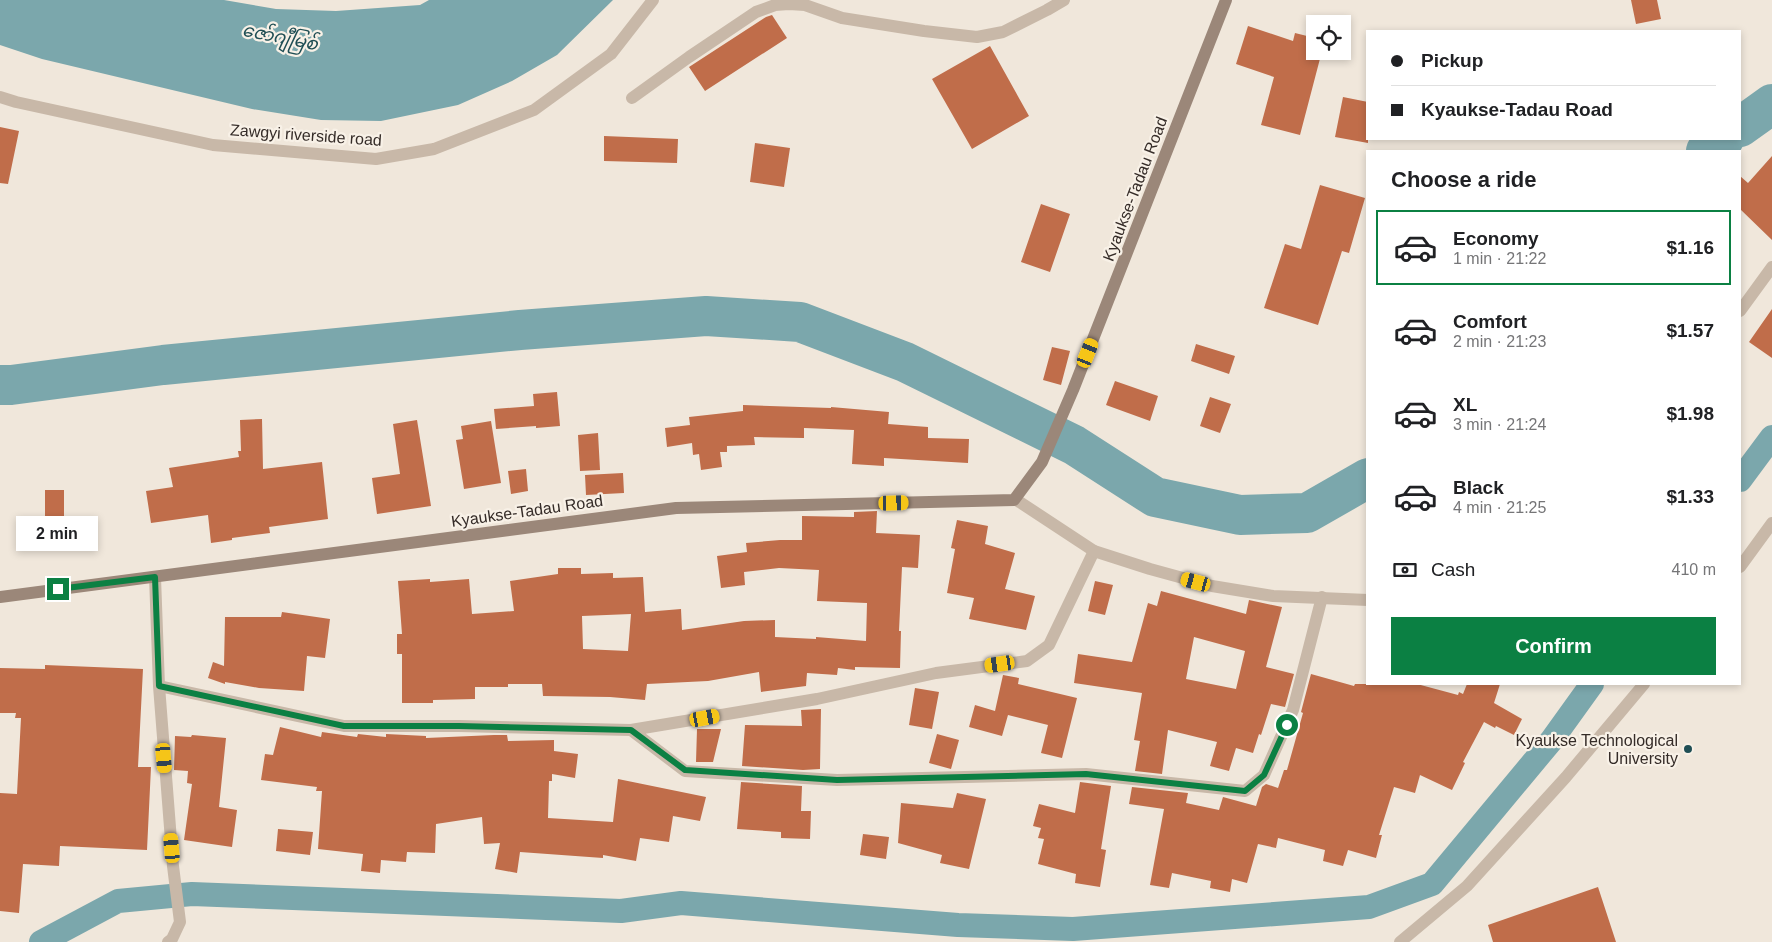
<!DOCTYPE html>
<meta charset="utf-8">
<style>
:root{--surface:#fff;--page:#f2f2f2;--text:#202124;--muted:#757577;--line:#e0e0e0;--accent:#0b8043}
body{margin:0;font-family:Helvetica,"Noto Sans Myanmar",sans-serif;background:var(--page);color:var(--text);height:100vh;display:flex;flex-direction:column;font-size:19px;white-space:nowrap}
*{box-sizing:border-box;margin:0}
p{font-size:16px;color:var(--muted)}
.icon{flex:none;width:28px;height:28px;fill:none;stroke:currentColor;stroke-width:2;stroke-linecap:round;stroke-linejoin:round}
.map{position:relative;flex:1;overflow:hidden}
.details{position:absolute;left:1366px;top:150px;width:375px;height:535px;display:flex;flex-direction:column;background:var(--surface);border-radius:0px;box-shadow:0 2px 8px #0003}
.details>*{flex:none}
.guide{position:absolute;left:1366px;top:30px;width:375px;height:110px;border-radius:0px;box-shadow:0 2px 8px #0003;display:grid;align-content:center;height:110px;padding:0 25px;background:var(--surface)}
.buttons{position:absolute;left:1306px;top:15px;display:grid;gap:10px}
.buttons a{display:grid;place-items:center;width:45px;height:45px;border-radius:0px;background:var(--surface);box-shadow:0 2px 8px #0003;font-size:25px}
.end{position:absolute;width:22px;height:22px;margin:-11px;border:6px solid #0b8043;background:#fff;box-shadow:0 0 0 2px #fff}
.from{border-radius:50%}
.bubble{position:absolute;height:35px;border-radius:0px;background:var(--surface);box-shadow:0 2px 8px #0003;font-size:16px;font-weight:800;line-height:35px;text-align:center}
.car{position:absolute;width:15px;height:30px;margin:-15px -8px;border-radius:6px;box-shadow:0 0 4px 1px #0007;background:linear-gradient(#f5c518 24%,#345 0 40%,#f5c518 0 76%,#345 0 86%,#f5c518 0)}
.guide b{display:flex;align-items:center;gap:18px;height:48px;font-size:19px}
.guide b+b{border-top:1px solid var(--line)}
.guide i{width:12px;height:12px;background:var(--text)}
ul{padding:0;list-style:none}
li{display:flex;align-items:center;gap:15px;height:75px;margin:0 10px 8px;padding:0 15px;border:2px solid transparent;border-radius:0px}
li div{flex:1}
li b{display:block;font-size:19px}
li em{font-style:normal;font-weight:800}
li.on{border-color:var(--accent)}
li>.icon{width:45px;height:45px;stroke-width:1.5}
h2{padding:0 25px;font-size:22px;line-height:60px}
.pay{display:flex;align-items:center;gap:12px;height:55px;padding:0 25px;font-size:19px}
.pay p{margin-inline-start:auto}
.primary-button{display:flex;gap:10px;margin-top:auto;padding:10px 25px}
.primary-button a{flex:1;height:58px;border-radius:0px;background:var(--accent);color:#fff;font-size:20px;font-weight:800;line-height:58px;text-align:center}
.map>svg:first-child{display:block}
</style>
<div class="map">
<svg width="1772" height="942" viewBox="0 0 1772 942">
<rect width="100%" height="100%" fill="#f0e7db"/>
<!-- water -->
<path fill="#7ba7ac" d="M 0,0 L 224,0 L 276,9 L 336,11 L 420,5 L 429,0 L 613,0 L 557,55 L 512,81 L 458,105 L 381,121 L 321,120 L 252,109 L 42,59 L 0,45 Z"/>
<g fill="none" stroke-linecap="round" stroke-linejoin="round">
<!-- canal -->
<path stroke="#7ba7ac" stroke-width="24" d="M 1740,480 L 1772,437
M 41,942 L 118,901 L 192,894 L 621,911 L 681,903 L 958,925 L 1073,929 L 1369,907 L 1432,884 L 1551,741 L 1592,684"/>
<!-- river -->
<path stroke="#7ba7ac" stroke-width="40" d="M 1740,127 L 1772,104
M 1706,151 L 1724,139
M 0,385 L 11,385 L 163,365 L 520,330 L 706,316 L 800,322 L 905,362 L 1074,445 L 1155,497 L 1240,515 L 1307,513 L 1368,478"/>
</g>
<!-- building -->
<path fill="#c06d4a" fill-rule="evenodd" d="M 1631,0 L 1657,0 L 1661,19 L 1636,24 Z
M 772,15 L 787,38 L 705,91 L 689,67 L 766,17 Z
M 1248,26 L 1293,41 L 1295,33 L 1315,38 L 1315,51 L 1322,51 L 1300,135 L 1261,125 L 1274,77 L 1236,64 Z
M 990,46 L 1029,116 L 972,149 L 932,79 Z
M 1343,97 L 1368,102 L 1368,143 L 1335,137 Z
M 0,127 L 19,131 L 8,184 L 0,183 Z
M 604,136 L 678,139 L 677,163 L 604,161 Z
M 755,143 L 790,148 L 784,187 L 750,182 Z
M 1772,156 L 1772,240 L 1740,209 L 1740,176 L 1748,183 Z
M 1320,185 L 1365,198 L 1349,253 L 1342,251 L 1318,325 L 1264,308 L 1285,244 L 1301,249 Z
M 1041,204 L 1070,214 L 1050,272 L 1021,262 Z
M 1772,309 L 1772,358 L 1749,342 Z
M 1196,344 L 1235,356 L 1229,374 L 1191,361 Z
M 1052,347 L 1070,351 L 1061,385 L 1043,380 Z
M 1115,381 L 1158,396 L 1150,421 L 1106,405 Z
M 557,392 L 560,426 L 536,428 L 536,426 L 496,429 L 494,409 L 534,406 L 533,394 Z
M 1210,397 L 1231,404 L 1220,433 L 1200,426 Z
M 743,405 L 831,408 L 831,407 L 889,412 L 888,424 L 928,427 L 928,438 L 969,439 L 968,463 L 884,458 L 884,466 L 852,464 L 854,430 L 804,428 L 804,438 L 754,437 L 755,445 L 727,446 L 727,452 L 720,452 L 722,467 L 701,470 L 699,454 L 693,455 L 692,443 L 667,447 L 665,428 L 690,425 L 689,417 L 743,411 Z
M 262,419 L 263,469 L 322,462 L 328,519 L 269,527 L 270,533 L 232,538 L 232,540 L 211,543 L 208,515 L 151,523 L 146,491 L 173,487 L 169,468 L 239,457 L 238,451 L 241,451 L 240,420 Z
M 417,420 L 431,506 L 377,514 L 372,478 L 400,474 L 393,424 Z
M 491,421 L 501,483 L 464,489 L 456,440 L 463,439 L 461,426 Z
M 598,433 L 600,470 L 580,471 L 578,435 Z
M 526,469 L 528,491 L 511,494 L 508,471 Z
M 623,473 L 624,493 L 586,495 L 585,475 Z
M 45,490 L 64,490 L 64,538 L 45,538 Z
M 877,511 L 876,533 L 920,535 L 918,568 L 902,567 L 899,631 L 901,631 L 900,668 L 855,667 L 855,670 L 838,668 L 837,675 L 807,673 L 806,686 L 761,692 L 759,672 L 708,681 L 647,684 L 645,700 L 610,697 L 543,696 L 542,684 L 508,684 L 508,687 L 475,687 L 475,699 L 433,700 L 433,703 L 402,703 L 402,654 L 397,654 L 397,634 L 402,634 L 398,581 L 430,579 L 430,582 L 469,579 L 472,614 L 514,611 L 510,581 L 558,574 L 558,568 L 581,568 L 581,574 L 613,573 L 613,578 L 643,577 L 645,612 L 681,609 L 682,630 L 744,621 L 775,620 L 775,637 L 816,639 L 816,637 L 866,641 L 867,603 L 817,601 L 819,570 L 779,568 L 744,572 L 745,585 L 721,588 L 717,556 L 747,552 L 746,543 L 780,540 L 802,540 L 802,516 L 854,517 L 854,512 ZM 631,614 L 628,651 L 583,649 L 582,616 Z
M 957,520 L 988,526 L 985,544 L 1015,553 L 1005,589 L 1035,596 L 1026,630 L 969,619 L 974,598 L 947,593 L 955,549 L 951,548 Z
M 1095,581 L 1113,585 L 1105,615 L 1088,611 Z
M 1161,591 L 1246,614 L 1249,600 L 1282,607 L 1266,667 L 1294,674 L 1285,707 L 1271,704 L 1261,735 L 1259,734 L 1253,753 L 1236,748 L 1229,771 L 1210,766 L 1217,742 L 1168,730 L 1162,774 L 1135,771 L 1140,741 L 1134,740 L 1142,693 L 1074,683 L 1078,654 L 1132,662 L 1148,603 L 1157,606 ZM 1194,637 L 1245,651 L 1236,689 L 1186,679 Z
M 282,612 L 330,619 L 325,658 L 307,656 L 304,691 L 259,688 L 225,682 L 225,684 L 208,678 L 213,662 L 224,666 L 225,617 L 281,617 Z
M 45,665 L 143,669 L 138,767 L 151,767 L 147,850 L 60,846 L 59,866 L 23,864 L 19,913 L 0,911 L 0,793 L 17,794 L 21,718 L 15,718 L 16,713 L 0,713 L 0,668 L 45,669 Z
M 1311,674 L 1354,686 L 1355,684 L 1417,684 L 1458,695 L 1459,692 L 1463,694 L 1467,684 L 1500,684 L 1494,703 L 1522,719 L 1514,735 L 1496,726 L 1495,728 L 1484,722 L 1463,762 L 1465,763 L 1452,790 L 1420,775 L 1415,793 L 1394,787 L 1379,835 L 1382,835 L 1376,858 L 1348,850 L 1343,866 L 1323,861 L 1325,850 L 1278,838 L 1276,848 L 1258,844 L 1247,883 L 1232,879 L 1230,892 L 1210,888 L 1211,881 L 1172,873 L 1169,888 L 1150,885 L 1164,809 L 1129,804 L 1132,787 L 1188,793 L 1186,803 L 1219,810 L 1223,797 L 1256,806 L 1262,787 L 1266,784 L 1278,788 L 1284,770 L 1287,770 L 1303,713 L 1301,712 Z
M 1003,675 L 1019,678 L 1018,684 L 1077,698 L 1062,758 L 1041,753 L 1048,725 L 1008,715 L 1002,736 L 969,727 L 975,705 L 995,711 Z
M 915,688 L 939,692 L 932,729 L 909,725 Z
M 821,709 L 820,769 L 803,770 L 742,766 L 745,725 L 802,726 L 801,710 Z
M 280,727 L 321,737 L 322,732 L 357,737 L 358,734 L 386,737 L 386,734 L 426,736 L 426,738 L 494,735 L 507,735 L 508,741 L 554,740 L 554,751 L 578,754 L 575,778 L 552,774 L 552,781 L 549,781 L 548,818 L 613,822 L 618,779 L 706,797 L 700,821 L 673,816 L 669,842 L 640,838 L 636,861 L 603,855 L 603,858 L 520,852 L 517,873 L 495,869 L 500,843 L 484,844 L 482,817 L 436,824 L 435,853 L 407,852 L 406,862 L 381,860 L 380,873 L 361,871 L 363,854 L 318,849 L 322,791 L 316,791 L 317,787 L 261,780 L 265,754 L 273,755 Z
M 697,729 L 721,729 L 713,762 L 696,762 Z
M 937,734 L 959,740 L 951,769 L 929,763 Z
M 192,735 L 226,738 L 219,807 L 237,810 L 232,847 L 184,840 L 192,784 L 187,783 L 188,771 L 174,770 L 175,736 L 191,737 Z
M 741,782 L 802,786 L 801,811 L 811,811 L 810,839 L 781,838 L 781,832 L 737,829 Z
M 1080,782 L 1111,786 L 1101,849 L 1106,850 L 1100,887 L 1075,883 L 1076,874 L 1038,864 L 1044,839 L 1038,838 L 1041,828 L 1033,826 L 1039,804 L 1075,813 Z
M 957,793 L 986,799 L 969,869 L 940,863 L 942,855 L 898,843 L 901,803 L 953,808 Z
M 278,829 L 313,832 L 310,855 L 276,851 Z
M 863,834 L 889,837 L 886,859 L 860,855 Z
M 1598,887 L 1616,942 L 1493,942 L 1488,925 Z"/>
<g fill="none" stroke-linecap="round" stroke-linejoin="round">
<!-- minor -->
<path stroke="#c8b8a8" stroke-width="12" d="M 0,97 L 16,102 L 213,145 L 376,159 L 434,149 L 534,110 L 611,54 L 653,0
M 632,98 L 689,57 L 756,12 L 775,5 L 789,4 L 805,5 L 842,18 L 924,31 L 977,37 L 1003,32 L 1047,10 L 1064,0
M 1740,567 L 1772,523
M 155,577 L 159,686 L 173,866 L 180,922 L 172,939 L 168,942
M 159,686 L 344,726 L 459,726 L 631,730 L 817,699 L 936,673 L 1027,661 L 1049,645 L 1094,551
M 631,730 L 685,771 L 837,780 L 1086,774 L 1245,791 L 1264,775 L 1293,710 L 1322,597
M 1400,942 L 1467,886 L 1566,777 L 1644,684"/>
<!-- tertiary -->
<path stroke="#c8b8a8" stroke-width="12" d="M 1740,311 L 1772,267
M 1015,499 L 1094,551 L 1150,569 L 1212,586 L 1273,596 L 1368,600"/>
<!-- secondary -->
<path stroke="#9b8779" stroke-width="12" d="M 0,597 L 676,508 L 1014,500 L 1042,462 L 1073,390 L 1226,0"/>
</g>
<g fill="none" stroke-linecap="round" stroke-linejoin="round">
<!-- route -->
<path stroke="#0b8043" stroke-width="6" d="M 58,589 L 155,577 L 159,686 L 344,726 L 459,726 L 631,730 L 685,770 L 837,780 L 1086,774 L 1245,791 L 1264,775 L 1287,725"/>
</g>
<!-- markers -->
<circle fill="#1f4e54" stroke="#f8f1e7" stroke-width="2" cx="1688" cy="749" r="5"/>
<g text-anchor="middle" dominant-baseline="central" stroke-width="4.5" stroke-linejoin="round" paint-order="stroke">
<!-- street labels -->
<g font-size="16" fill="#352c28" stroke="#f8f1e7">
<text transform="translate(306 135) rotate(4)">Zawgyi riverside road</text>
<text transform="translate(1135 189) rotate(-69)">Kyaukse-Tadau Road</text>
<text transform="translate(527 511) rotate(-8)">Kyaukse-Tadau Road</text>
</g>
<!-- poi labels -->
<g font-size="16" fill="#352c28" stroke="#f8f1e7" text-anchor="end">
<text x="1678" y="740">Kyaukse Technological<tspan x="1678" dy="18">University</tspan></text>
</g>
<!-- water labels -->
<g font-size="18" font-style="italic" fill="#1f4e54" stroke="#f8f1e7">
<text transform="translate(280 37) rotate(11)">ဇော်ဂျီမြစ်</text>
</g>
</g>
</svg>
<div class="buttons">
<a><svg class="icon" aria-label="locate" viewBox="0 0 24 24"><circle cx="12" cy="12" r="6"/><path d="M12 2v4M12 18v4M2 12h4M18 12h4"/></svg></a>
</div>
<i class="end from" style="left:1287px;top:725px"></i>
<i class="end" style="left:58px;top:589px"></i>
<div class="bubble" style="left:16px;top:516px;width:82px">2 min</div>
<i class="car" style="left:1088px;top:353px;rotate:22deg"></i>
<i class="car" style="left:894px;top:503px;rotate:89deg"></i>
<i class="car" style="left:1196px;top:582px;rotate:285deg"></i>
<i class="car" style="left:1000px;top:664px;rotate:262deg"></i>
<i class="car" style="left:705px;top:718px;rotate:80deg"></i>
<i class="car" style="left:164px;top:758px;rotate:175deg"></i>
<i class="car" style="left:172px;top:848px;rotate:355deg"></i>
<div class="guide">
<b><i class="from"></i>Pickup</b>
<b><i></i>Kyaukse-Tadau Road</b>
</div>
<section class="details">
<h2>Choose a ride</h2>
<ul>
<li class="on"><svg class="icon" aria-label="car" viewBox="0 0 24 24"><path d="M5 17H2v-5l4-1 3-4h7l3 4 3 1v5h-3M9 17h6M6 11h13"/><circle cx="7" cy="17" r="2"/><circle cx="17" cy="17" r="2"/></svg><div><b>Economy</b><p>1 min · 21:22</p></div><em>$1.16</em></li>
<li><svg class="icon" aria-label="car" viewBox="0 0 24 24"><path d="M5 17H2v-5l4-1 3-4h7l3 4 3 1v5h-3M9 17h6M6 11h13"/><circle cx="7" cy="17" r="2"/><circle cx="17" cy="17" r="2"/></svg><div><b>Comfort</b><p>2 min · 21:23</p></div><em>$1.57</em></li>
<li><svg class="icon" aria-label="car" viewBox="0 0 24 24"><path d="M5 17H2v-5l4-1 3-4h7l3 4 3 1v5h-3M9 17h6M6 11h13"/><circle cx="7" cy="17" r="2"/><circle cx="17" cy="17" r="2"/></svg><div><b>XL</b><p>3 min · 21:24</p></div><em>$1.98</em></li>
<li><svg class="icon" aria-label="car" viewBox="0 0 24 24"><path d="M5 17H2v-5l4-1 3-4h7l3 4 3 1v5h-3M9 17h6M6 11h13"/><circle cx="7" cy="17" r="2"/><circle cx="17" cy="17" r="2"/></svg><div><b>Black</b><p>4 min · 21:25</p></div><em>$1.33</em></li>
</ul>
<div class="pay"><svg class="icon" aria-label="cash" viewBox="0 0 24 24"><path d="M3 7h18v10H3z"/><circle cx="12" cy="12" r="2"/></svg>Cash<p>410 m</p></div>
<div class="primary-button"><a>Confirm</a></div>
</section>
</div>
